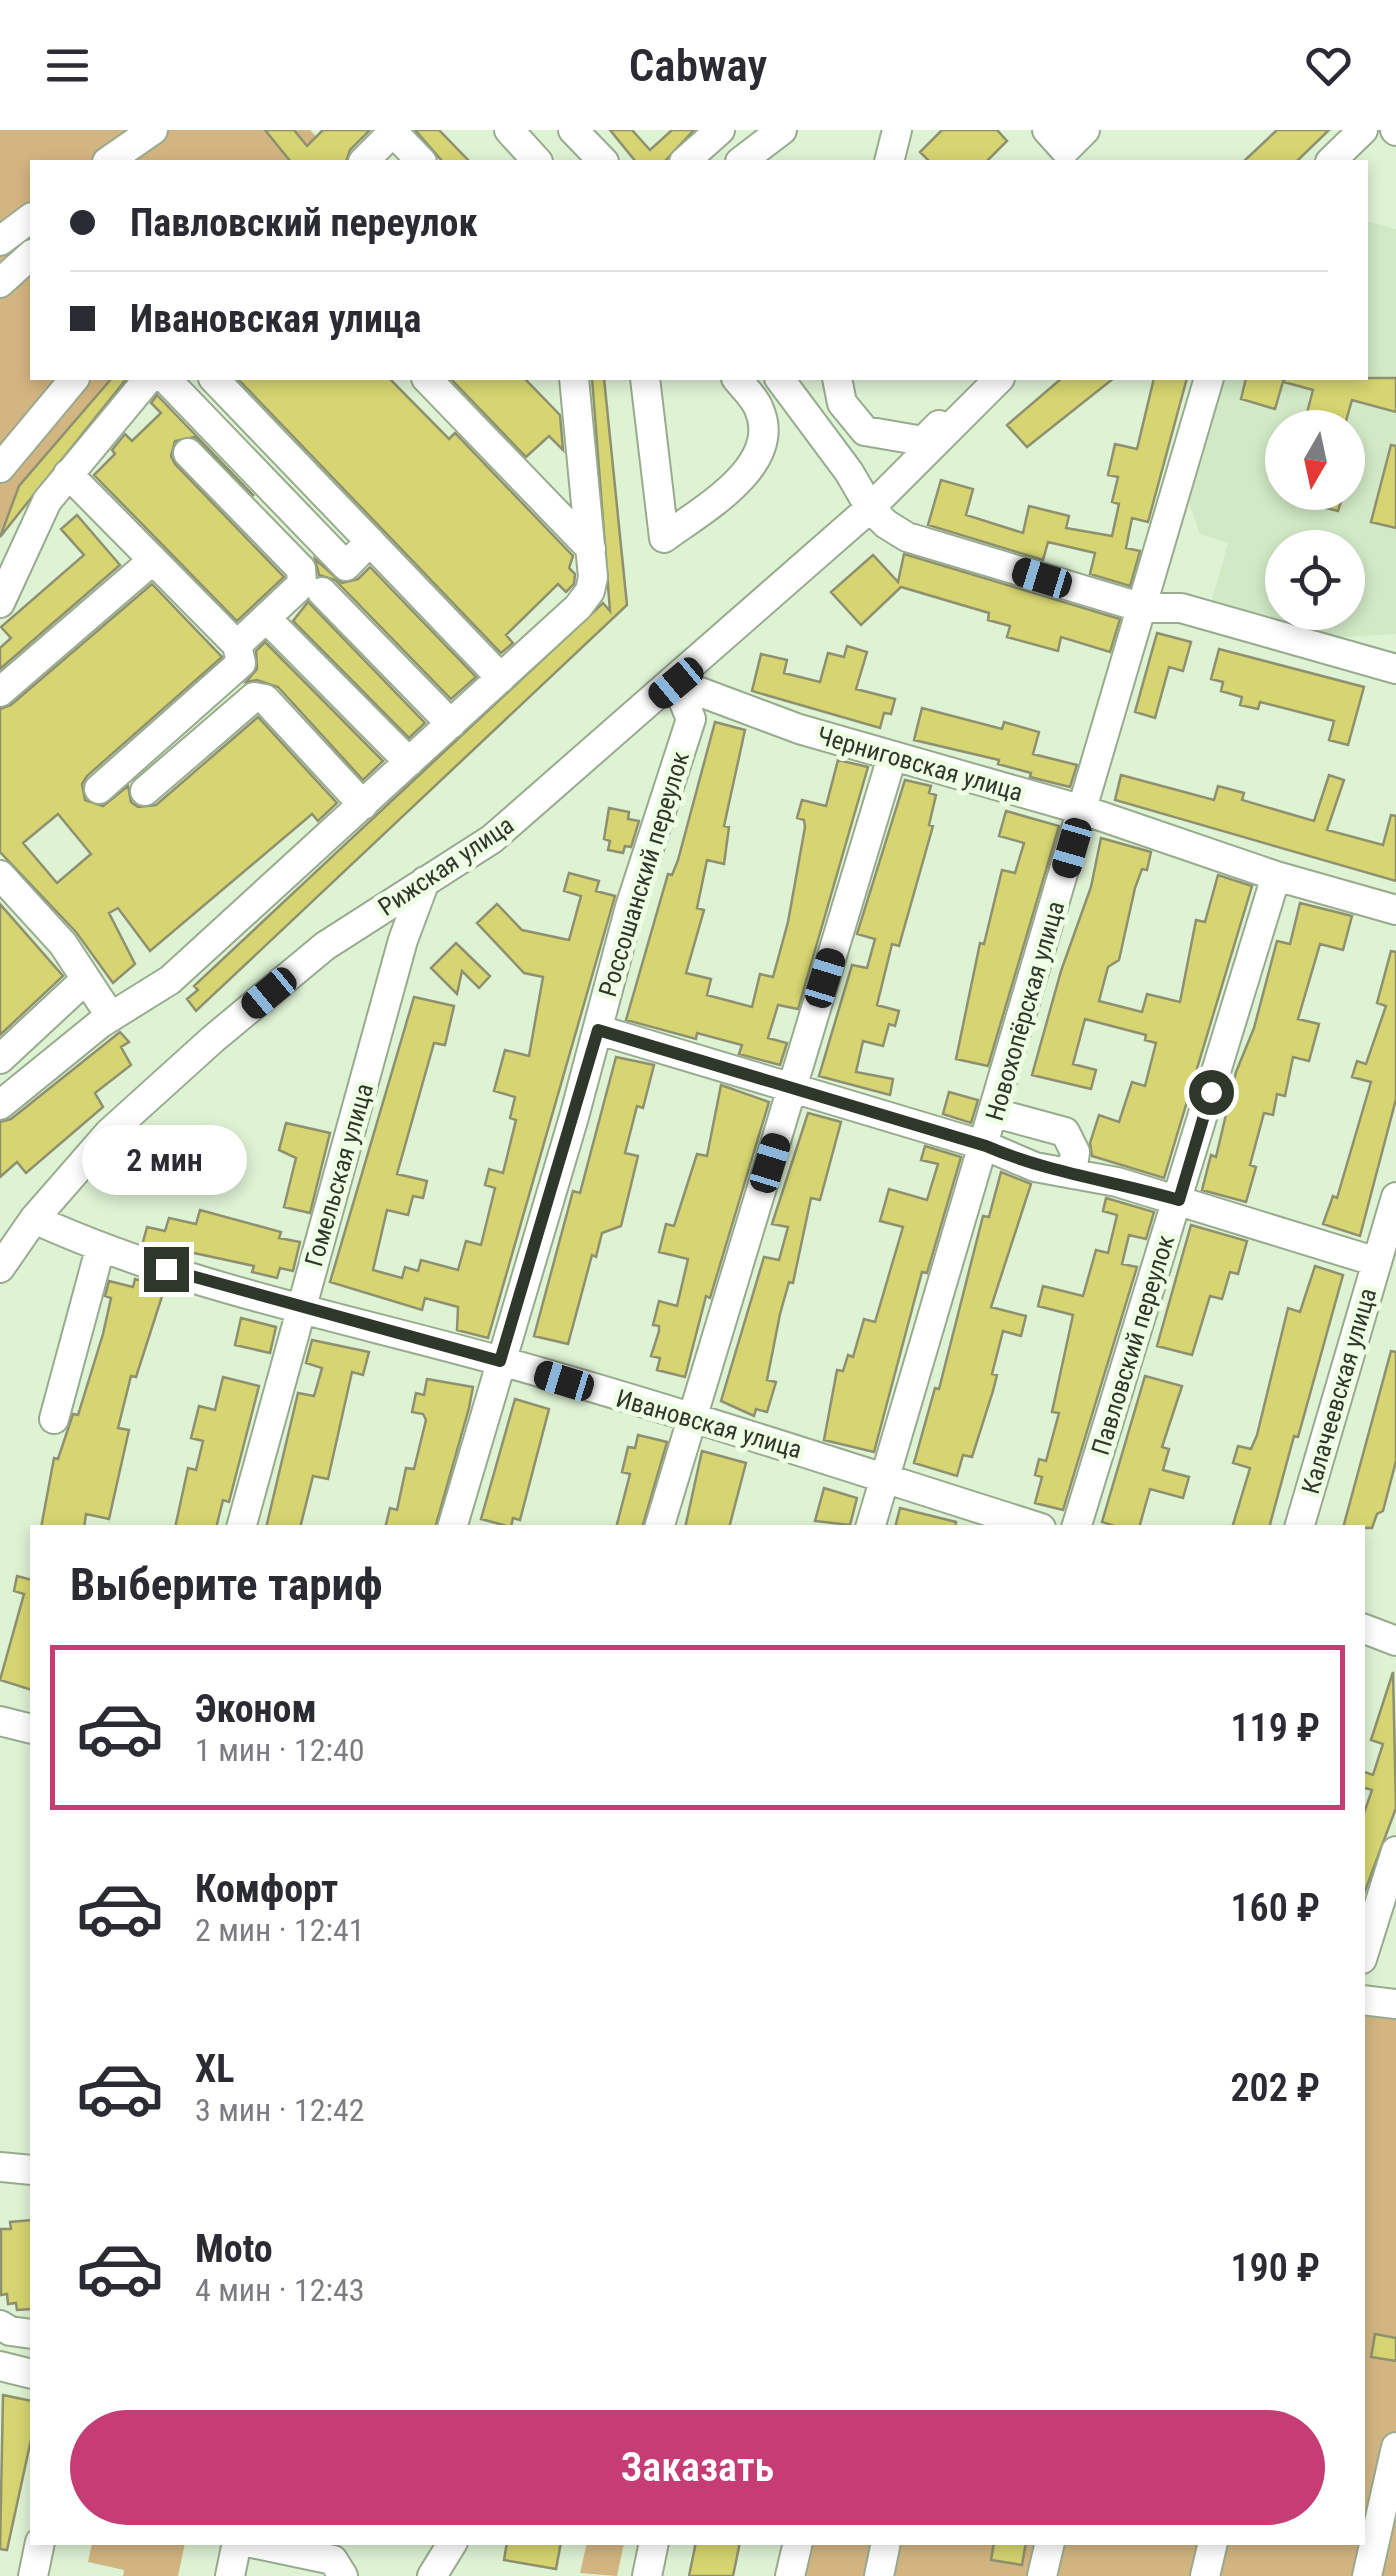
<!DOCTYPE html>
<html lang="ru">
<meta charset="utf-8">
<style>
:root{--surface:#fff;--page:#f7f7f7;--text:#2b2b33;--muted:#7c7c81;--line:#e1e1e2;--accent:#c63c74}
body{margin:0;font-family:"Roboto Condensed",sans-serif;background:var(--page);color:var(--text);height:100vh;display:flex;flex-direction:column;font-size:38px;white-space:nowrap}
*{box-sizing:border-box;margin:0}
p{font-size:32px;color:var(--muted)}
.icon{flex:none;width:55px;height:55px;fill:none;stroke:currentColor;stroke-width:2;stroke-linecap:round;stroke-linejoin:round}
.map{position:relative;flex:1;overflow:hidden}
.side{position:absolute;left:30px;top:1395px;width:1335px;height:1020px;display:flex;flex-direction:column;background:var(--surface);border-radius:0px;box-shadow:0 5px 15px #0003}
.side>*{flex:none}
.guide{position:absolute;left:30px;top:30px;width:1338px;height:220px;border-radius:0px;box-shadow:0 5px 15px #0003;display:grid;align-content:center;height:220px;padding:0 40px;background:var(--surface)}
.needle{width:65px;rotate:189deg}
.fabs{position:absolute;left:1265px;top:280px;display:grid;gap:20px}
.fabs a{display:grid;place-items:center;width:100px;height:100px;border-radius:50%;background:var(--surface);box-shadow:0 5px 15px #0003;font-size:50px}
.end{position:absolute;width:45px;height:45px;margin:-22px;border:12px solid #2f372b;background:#fff;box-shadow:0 0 0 5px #fff}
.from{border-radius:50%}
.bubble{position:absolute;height:70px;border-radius:35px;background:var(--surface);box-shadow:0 5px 15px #0003;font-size:32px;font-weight:600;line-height:70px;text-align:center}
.car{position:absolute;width:30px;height:60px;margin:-30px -15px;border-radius:12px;box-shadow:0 0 8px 2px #0007;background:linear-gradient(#222 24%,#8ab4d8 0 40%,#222 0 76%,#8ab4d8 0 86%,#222 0)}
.guide b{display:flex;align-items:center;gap:35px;height:95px;font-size:38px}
.guide b+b{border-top:2px solid var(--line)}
.guide i{width:25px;height:25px;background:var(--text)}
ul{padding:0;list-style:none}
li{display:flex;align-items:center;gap:30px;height:165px;margin:0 20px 15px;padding:0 20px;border:5px solid transparent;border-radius:0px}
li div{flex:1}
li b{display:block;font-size:38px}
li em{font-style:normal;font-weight:600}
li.active{border-color:var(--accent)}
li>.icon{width:90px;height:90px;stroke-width:1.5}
h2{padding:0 40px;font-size:45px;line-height:120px}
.button{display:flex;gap:20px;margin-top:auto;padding:20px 40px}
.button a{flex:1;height:115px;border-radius:60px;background:var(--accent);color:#fff;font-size:40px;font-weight:600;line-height:115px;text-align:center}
header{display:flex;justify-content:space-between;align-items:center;height:130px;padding:0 40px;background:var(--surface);font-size:45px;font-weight:600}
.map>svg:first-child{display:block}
</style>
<header><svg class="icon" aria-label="menu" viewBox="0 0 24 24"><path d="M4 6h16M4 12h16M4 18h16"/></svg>Cabway<svg class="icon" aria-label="heart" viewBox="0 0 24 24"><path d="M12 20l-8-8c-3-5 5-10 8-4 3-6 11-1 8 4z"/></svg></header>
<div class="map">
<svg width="1396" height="2446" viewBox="0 0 1396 2446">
<rect width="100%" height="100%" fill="#def2d4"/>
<!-- built -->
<path fill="#d1e9c5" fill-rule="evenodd" d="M 1365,91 L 1396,99 L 1396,504 L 1328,508 L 1210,477 L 1228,413 L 1200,404 L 1188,370 L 1224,248 L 1365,248 ZM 1282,298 L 1348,298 L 1348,362 L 1282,362 ZM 1282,418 L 1348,418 L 1348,482 L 1282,482 Z"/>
<!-- green -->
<path fill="#d3b581" d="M 0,0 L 310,0 L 331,22 L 321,32 L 32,32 L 32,248 L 112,248 L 19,356 L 0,403 Z
M 1363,1881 L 1396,1886 L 1396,2446 L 805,2446 L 812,2413 L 1362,2412 Z
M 587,2412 L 624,2413 L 617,2446 L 580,2443 Z
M 92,2413 L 92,2412 L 185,2413 L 178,2446 L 123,2446 L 124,2440 L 88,2432 Z"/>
<!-- building -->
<path fill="#d6d571" stroke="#8f906f" stroke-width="2.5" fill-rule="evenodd" d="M 265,0 L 294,0 L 307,16 L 323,0 L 370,0 L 350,20 L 346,32 L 291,32 Z
M 415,0 L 439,0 L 470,32 L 443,32 Z
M 610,0 L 632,0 L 650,20 L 672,0 L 694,0 L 664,32 L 636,32 Z
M 942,0 L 997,0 L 1007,11 L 986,32 L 930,32 L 920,22 Z
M 1277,0 L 1329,0 L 1296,32 L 1243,32 Z
M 112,248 L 127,248 L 0,407 L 19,356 Z
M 237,248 L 389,248 L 449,309 L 455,303 L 573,426 L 569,438 L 575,444 L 574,454 L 566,462 L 558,454 L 506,505 L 513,513 L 501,523 Z
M 450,248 L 524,248 L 560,285 L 563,320 L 549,306 L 526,327 Z
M 592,248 L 604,248 L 627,475 L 196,881 L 187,869 L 198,860 L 194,856 L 603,473 L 610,481 Z
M 1062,248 L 1114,248 L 1027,317 L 1007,295 Z
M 1154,248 L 1187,248 L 1148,392 L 1132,388 L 1126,418 L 1140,421 L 1130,456 L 1090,444 L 1095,423 L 1048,412 L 1043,430 L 928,395 L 941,350 L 973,359 L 966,385 L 1023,403 L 1029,376 L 1069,386 L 1066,398 L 1112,406 L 1119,374 L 1112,372 L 1118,347 L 1108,345 L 1115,314 L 1137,319 Z
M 1246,248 L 1284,248 L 1275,279 L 1241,269 Z
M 1285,248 L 1396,248 L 1396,282 L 1352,270 L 1344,298 L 1303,298 L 1313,260 L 1284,252 Z
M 157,265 L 254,366 L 194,307 L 175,311 L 171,326 L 175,334 L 284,447 L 237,491 L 94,345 L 115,324 L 112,320 L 125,304 L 132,311 L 161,283 L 151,273 Z
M 1391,315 L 1396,316 L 1396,398 L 1371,392 Z
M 1288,362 L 1344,362 L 1338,381 L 1287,368 Z
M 77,385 L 120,435 L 0,539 L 0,518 L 11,508 L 1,497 L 84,425 L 61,399 Z
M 904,424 L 1120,489 L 1110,522 L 1061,507 L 1058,521 L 1007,507 L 1010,496 L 988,490 L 989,483 L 901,457 L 861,495 L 831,462 L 873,425 L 898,452 Z
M 315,429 L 342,453 L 358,449 L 370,437 L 476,547 L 451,569 L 335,450 L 319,445 Z
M 152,454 L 222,527 L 87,646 L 82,654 L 85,670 L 103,676 L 128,656 L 131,672 L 138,677 L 156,675 L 258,587 L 337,673 L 318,691 L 312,684 L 150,821 L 118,778 L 109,783 L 135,834 L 113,853 L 76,802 L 0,722 L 0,579 L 11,575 ZM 58,684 L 91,724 L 57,753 L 23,713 Z
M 308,472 L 425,593 L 409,608 L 293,491 Z
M 1157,503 L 1191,512 L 1183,541 L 1169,537 L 1155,588 L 1135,582 Z
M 265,512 L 383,631 L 363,650 L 278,557 L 257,550 L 246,552 L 257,539 L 256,521 Z
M 847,516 L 867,522 L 856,559 L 895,569 L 891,584 L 884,583 L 880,598 L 752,561 L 761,524 L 787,530 L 784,543 L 820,552 L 828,523 L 844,527 Z
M 1219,519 L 1364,557 L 1348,615 L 1329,610 L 1334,591 L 1260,572 L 1258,579 L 1240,575 L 1242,567 L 1221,561 L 1223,552 L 1211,549 Z
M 922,578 L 1002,599 L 1004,592 L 1039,602 L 1033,624 L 1077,635 L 1070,657 L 1030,647 L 1031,643 L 998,634 L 999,630 L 914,610 Z
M 715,592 L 745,600 L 724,696 L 729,697 L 724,734 L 707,730 L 697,778 L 704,780 L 686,843 L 711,849 L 707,865 L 752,877 L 760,844 L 773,847 L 788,792 L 805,697 L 804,690 L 797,688 L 802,670 L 826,676 L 838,630 L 868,637 L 798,879 L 778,875 L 768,908 L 787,913 L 780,935 L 739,924 L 742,915 L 697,903 L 696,909 L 626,890 L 668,744 L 672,745 L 678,730 Z
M 1121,645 L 1214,670 L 1218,656 L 1244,663 L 1242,670 L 1314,691 L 1329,645 L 1344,650 L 1327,700 L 1383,715 L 1391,685 L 1396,686 L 1396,751 L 1115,670 Z
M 905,650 L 931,656 L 929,663 L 936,665 L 929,695 L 933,696 L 899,816 L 892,814 L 877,875 L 899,881 L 895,896 L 889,894 L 883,916 L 863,911 L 856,942 L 893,949 L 890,965 L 819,946 L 852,835 L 867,838 L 875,809 L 857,804 Z
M 609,678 L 629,682 L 628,689 L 639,691 L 631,717 L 625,716 L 623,723 L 608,720 L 610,711 L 604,709 Z
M 1006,681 L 1059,696 L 988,936 L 956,929 L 980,813 L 984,814 L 1002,740 L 1015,743 L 1024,713 L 999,706 Z
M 1101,708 L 1151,722 L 1147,740 L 1142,739 L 1135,758 L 1119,830 L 1108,837 L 1099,871 L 1142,882 L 1147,864 L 1180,872 L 1196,790 L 1205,792 L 1218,745 L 1252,756 L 1164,1048 L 1092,1026 L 1090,1013 L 1099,985 L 1119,992 L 1132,952 L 1145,956 L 1156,913 L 1145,910 L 1146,905 L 1085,889 L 1073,934 L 1096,940 L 1091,959 L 1032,945 L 1061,841 L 1091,757 Z
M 569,743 L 599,751 L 596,761 L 615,766 L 488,1208 L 457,1200 L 458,1177 L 425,1168 L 422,1180 L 330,1152 L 414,867 L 454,876 L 445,915 L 434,913 L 397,1044 L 427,1051 L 423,1068 L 413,1066 L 408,1085 L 387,1080 L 373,1140 L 402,1148 L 405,1137 L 418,1141 L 421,1130 L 458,1140 L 466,1111 L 481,1115 L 495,1058 L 485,1055 L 489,1039 L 503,1043 L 516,990 L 510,988 L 515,967 L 494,961 L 505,920 L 529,926 L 543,847 L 524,843 L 477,793 L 497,774 L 522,800 L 569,810 L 581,766 L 564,761 Z
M 1300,773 L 1352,786 L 1343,820 L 1320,814 L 1298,889 L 1319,894 L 1309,931 L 1293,927 L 1285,966 L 1277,964 L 1273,985 L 1264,983 L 1250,1035 L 1256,1037 L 1246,1072 L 1202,1060 L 1211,1025 L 1216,1027 L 1236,942 L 1254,898 L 1277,811 L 1290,814 Z
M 0,774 L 63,846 L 0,905 Z
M 456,813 L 490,846 L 479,858 L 462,841 L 457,864 L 431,838 Z
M 1391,821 L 1396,822 L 1396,969 L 1360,1106 L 1323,1094 L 1333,1066 L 1337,1068 L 1371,952 L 1352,947 L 1357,931 L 1366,934 L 1386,876 L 1377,873 Z
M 120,902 L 129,912 L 121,917 L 131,935 L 95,963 L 103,977 L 26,1043 L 17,1032 L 0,1047 L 0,992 L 11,989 Z
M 616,927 L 654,935 L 643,978 L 637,976 L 625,1023 L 638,1026 L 621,1096 L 602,1103 L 596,1127 L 592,1125 L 568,1214 L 534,1206 L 573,1061 L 580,1063 Z
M 721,955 L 769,972 L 710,1168 L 706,1166 L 685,1247 L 657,1240 L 660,1228 L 651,1226 L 659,1201 L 659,1196 L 653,1195 L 659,1171 L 677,1176 L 688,1129 L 659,1122 L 666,1094 L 674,1096 L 697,1024 L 707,1026 Z
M 949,962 L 978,970 L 971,993 L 943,984 Z
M 808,983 L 841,992 L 820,1070 L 811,1068 L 793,1153 L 789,1152 L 780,1184 L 767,1250 L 776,1252 L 767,1282 L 756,1279 L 754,1286 L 721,1271 L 764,1127 L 779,1130 L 788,1097 L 772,1094 Z
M 286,993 L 330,1003 L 310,1083 L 284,1077 L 296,1028 L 279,1020 Z
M 925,1016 L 961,1027 L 927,1143 L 922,1142 L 874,1322 L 824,1310 L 837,1240 L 843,1241 L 848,1225 L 853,1227 L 864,1189 L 875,1192 L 903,1097 L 880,1091 L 889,1059 L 927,1070 L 938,1034 L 921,1030 Z
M 1001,1042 L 1031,1054 L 991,1177 L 1026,1186 L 1021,1206 L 1003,1201 L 992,1244 L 997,1245 L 993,1261 L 972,1327 L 963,1325 L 957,1346 L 914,1333 L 935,1258 L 939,1259 L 983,1086 L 989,1087 Z
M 1106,1068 L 1154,1082 L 1146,1109 L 1129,1105 L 1122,1134 L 1137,1137 L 1063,1380 L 1035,1373 L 1042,1347 L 1035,1345 L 1039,1329 L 1046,1331 L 1059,1283 L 1052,1282 L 1073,1185 L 1038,1176 L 1043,1156 L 1083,1166 L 1096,1120 L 1108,1123 L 1117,1085 L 1103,1081 Z
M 200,1080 L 281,1102 L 279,1108 L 300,1112 L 293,1141 L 280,1138 L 277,1148 L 252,1142 L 254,1136 L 143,1112 L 147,1097 L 165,1101 L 169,1088 L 196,1094 Z
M 1191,1095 L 1247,1111 L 1238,1144 L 1230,1142 L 1222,1169 L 1210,1166 L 1192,1225 L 1157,1216 Z
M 1315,1136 L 1343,1145 L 1298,1307 L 1294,1306 L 1269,1398 L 1232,1398 L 1250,1338 L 1233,1333 L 1238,1316 L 1251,1319 L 1257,1305 L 1288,1178 L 1300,1182 Z
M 135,1149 L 165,1157 L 136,1247 L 131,1246 L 118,1298 L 129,1300 L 109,1389 L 86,1384 L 84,1398 L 41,1398 L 54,1328 L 58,1329 L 73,1284 L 78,1285 L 103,1204 L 111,1168 L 105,1166 L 109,1151 L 133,1157 Z
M 241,1188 L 276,1197 L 270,1223 L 235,1215 Z
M 312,1210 L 369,1222 L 363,1245 L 352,1242 L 328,1349 L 313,1346 L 300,1398 L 266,1398 L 298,1263 L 314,1266 L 322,1238 L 306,1233 Z
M 1391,1221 L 1396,1222 L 1396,1331 L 1383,1381 L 1377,1384 L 1372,1398 L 1343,1398 Z
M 1145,1246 L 1182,1256 L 1162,1317 L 1169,1319 L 1163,1340 L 1189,1347 L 1183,1368 L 1150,1359 L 1139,1398 L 1121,1398 L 1102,1392 Z
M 223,1247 L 259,1256 L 229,1372 L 223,1370 L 216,1398 L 175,1398 L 188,1338 L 196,1340 L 203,1311 L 191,1308 L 199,1276 L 215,1280 Z
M 427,1249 L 473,1257 L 469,1278 L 435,1398 L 385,1398 L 390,1378 L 397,1380 L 406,1338 L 414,1339 L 426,1290 L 423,1284 L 412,1282 L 416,1263 L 424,1265 Z
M 515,1269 L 549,1279 L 520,1390 L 513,1388 L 511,1397 L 481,1389 Z
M 638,1305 L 667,1312 L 642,1398 L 616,1398 L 630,1344 L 622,1342 L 628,1317 L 635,1318 Z
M 702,1321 L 746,1333 L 729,1398 L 685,1398 Z
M 824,1358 L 857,1368 L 850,1395 L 815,1391 Z
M 900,1378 L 956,1392 L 955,1398 L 895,1398 Z
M 17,1446 L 32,1450 L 32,1560 L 0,1550 L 24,1464 L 14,1461 Z
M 1393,1542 L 1396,1678 L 1362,1769 L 1362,1689 L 1372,1660 L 1362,1657 L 1362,1641 L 1373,1645 L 1383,1614 L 1371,1610 Z
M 32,2090 L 32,2179 L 17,2180 L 16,2173 L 8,2174 L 7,2164 L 1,2165 L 1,2099 L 11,2099 L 10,2092 Z
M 1375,2204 L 1396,2208 L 1396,2231 L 1371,2227 Z
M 3,2265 L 32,2271 L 32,2305 L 7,2420 L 0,2419 Z
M 507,2412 L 561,2412 L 556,2439 L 504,2430 Z
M 696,2412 L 740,2412 L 733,2446 L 689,2446 Z
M 994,2412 L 1026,2412 L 1022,2435 L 991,2430 Z"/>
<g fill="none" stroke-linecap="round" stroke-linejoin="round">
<defs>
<path id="minor" d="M 509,0 L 538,32
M 573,0 L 604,32
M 1047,0 L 1065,20 L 1085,0
M 1395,0 L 1396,1
M 393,2 L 422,32
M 107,32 L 153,0
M 363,32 L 395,0
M 684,32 L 720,0
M 740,32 L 782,0
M 889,32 L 897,0
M 1330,32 L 1363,0
M 0,111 L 32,87
M 0,153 L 32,124
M 165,248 L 346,436 L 370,411
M 213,248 L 501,548
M 426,248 L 591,419
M 645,248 L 664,408 C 700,381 784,336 759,279 C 755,268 743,257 736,248
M 779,248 L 849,342 L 870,378 L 886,394 L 907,407 L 1143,478 L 1181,478 L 1396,539
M 837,248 L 842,273 L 865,301 L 923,311 L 939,295
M 0,338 L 75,248
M 68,344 L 237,515 L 302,454 L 301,439 L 188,323
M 322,462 L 451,594
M 0,473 L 47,371 L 149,248
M 266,488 L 409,632
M 676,553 L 799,599 L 1083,680 L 1276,746 L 1396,780
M 0,562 L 153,430
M 99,659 L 241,533 L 237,515
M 145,661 L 254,567 L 265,569 L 363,675
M 0,745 L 63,814 L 111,887
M 599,900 L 986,1016 L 1035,1037 L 1117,1052 L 1377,1132
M 0,929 L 86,849
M 0,975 L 101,893 L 170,850 L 578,477 L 590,461 L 593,447 L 574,248
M 995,983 L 1065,1002 L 1075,1022 L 1072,1044
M 34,1089 C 181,1156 342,1187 497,1230 C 680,1281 860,1341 1041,1398
M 0,1138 L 34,1089 L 109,1003 L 213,909 L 325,816 L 492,709 L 870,378 L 1000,248
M 54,1289 L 100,1119
M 241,1398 L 403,810 L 425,751
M 452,1398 L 574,987 L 630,777 L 691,589 L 676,553
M 659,1398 L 892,627
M 870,1398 L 1209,248
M 1076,1398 L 1276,746
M 1299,1398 L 1396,1067
M 1362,1498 L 1396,1511
M 0,1591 L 32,1599
M 1362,1829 L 1396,1721
M 1362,1870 L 1396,1874
M 0,2037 L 32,2040
M 0,2195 L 10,2201 L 32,2204
M 0,2236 L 32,2244
M 247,2412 L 333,2430 L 343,2446
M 33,2446 L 40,2412
M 230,2446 L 237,2412
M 432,2446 L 453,2412
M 647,2446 L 654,2412
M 790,2446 L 798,2412
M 879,2446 L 886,2412
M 1042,2446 L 1050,2412
M 1205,2446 L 1213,2412
M 1367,2446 L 1396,2317"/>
</defs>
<!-- minor casing -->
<use href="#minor" stroke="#98ab8f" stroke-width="32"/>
<!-- minor -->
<use href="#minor" stroke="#fff" stroke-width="28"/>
</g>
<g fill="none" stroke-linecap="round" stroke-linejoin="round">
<!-- route -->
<path stroke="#2f372b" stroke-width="12" d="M 166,1139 L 500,1231 L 598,900 L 986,1016 C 1048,1043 1114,1051 1179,1070 L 1211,962"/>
</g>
<g text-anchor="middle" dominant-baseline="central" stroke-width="10" stroke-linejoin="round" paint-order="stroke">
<!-- street labels -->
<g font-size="25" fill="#2f372b" stroke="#eefee5">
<text transform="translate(920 634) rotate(16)">Черниговская улица</text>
<text transform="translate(446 736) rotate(-34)">Рижская улица</text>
<text transform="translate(644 744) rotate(-73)">Россошанский переулок</text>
<text transform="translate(1025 881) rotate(-74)">Новохопёрская улица</text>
<text transform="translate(339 1045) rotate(-74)">Гомельская улица</text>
<text transform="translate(1133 1215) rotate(-73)">Павловский переулок</text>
<text transform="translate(1339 1261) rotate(-74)">Калачеевская улица</text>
<text transform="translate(709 1294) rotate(16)">Ивановская улица</text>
</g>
</g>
</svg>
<div class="fabs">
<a><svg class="needle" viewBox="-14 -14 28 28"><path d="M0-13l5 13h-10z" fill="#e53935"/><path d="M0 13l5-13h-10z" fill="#7c7c81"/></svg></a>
<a><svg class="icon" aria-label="locate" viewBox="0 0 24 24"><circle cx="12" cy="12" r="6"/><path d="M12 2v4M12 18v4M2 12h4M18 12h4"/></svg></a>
</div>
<i class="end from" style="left:1211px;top:962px"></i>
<i class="end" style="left:166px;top:1139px"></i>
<div class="bubble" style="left:82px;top:995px;width:165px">2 мин</div>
<i class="car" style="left:1042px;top:448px;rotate:287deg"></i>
<i class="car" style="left:676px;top:553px;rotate:230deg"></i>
<i class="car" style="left:1072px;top:718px;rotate:196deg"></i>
<i class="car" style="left:825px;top:848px;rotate:17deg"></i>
<i class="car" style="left:269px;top:863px;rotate:230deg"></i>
<i class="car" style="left:770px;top:1033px;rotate:17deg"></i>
<i class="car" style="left:564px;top:1251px;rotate:287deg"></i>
<div class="guide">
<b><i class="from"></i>Павловский переулок</b>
<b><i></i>Ивановская улица</b>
</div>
<section class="side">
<h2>Выберите тариф</h2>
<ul>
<li class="active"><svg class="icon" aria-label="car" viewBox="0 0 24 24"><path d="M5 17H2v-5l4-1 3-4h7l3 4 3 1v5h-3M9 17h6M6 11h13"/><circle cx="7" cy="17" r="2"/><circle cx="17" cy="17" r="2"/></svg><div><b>Эконом</b><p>1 мин · 12:40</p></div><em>119 ₽</em></li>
<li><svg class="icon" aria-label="car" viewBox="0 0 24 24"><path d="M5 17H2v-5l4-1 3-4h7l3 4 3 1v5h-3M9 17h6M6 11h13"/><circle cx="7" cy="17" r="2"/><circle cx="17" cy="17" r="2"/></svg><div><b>Комфорт</b><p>2 мин · 12:41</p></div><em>160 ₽</em></li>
<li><svg class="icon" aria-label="car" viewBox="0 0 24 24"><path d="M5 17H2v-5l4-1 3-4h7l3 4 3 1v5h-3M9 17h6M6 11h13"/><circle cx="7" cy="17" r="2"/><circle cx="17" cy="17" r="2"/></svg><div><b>XL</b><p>3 мин · 12:42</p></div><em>202 ₽</em></li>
<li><svg class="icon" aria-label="car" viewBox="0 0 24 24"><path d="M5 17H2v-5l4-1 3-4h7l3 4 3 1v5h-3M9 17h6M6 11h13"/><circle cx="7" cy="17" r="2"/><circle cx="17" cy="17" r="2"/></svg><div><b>Moto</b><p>4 мин · 12:43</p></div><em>190 ₽</em></li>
</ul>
<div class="button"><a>Заказать</a></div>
</section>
</div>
